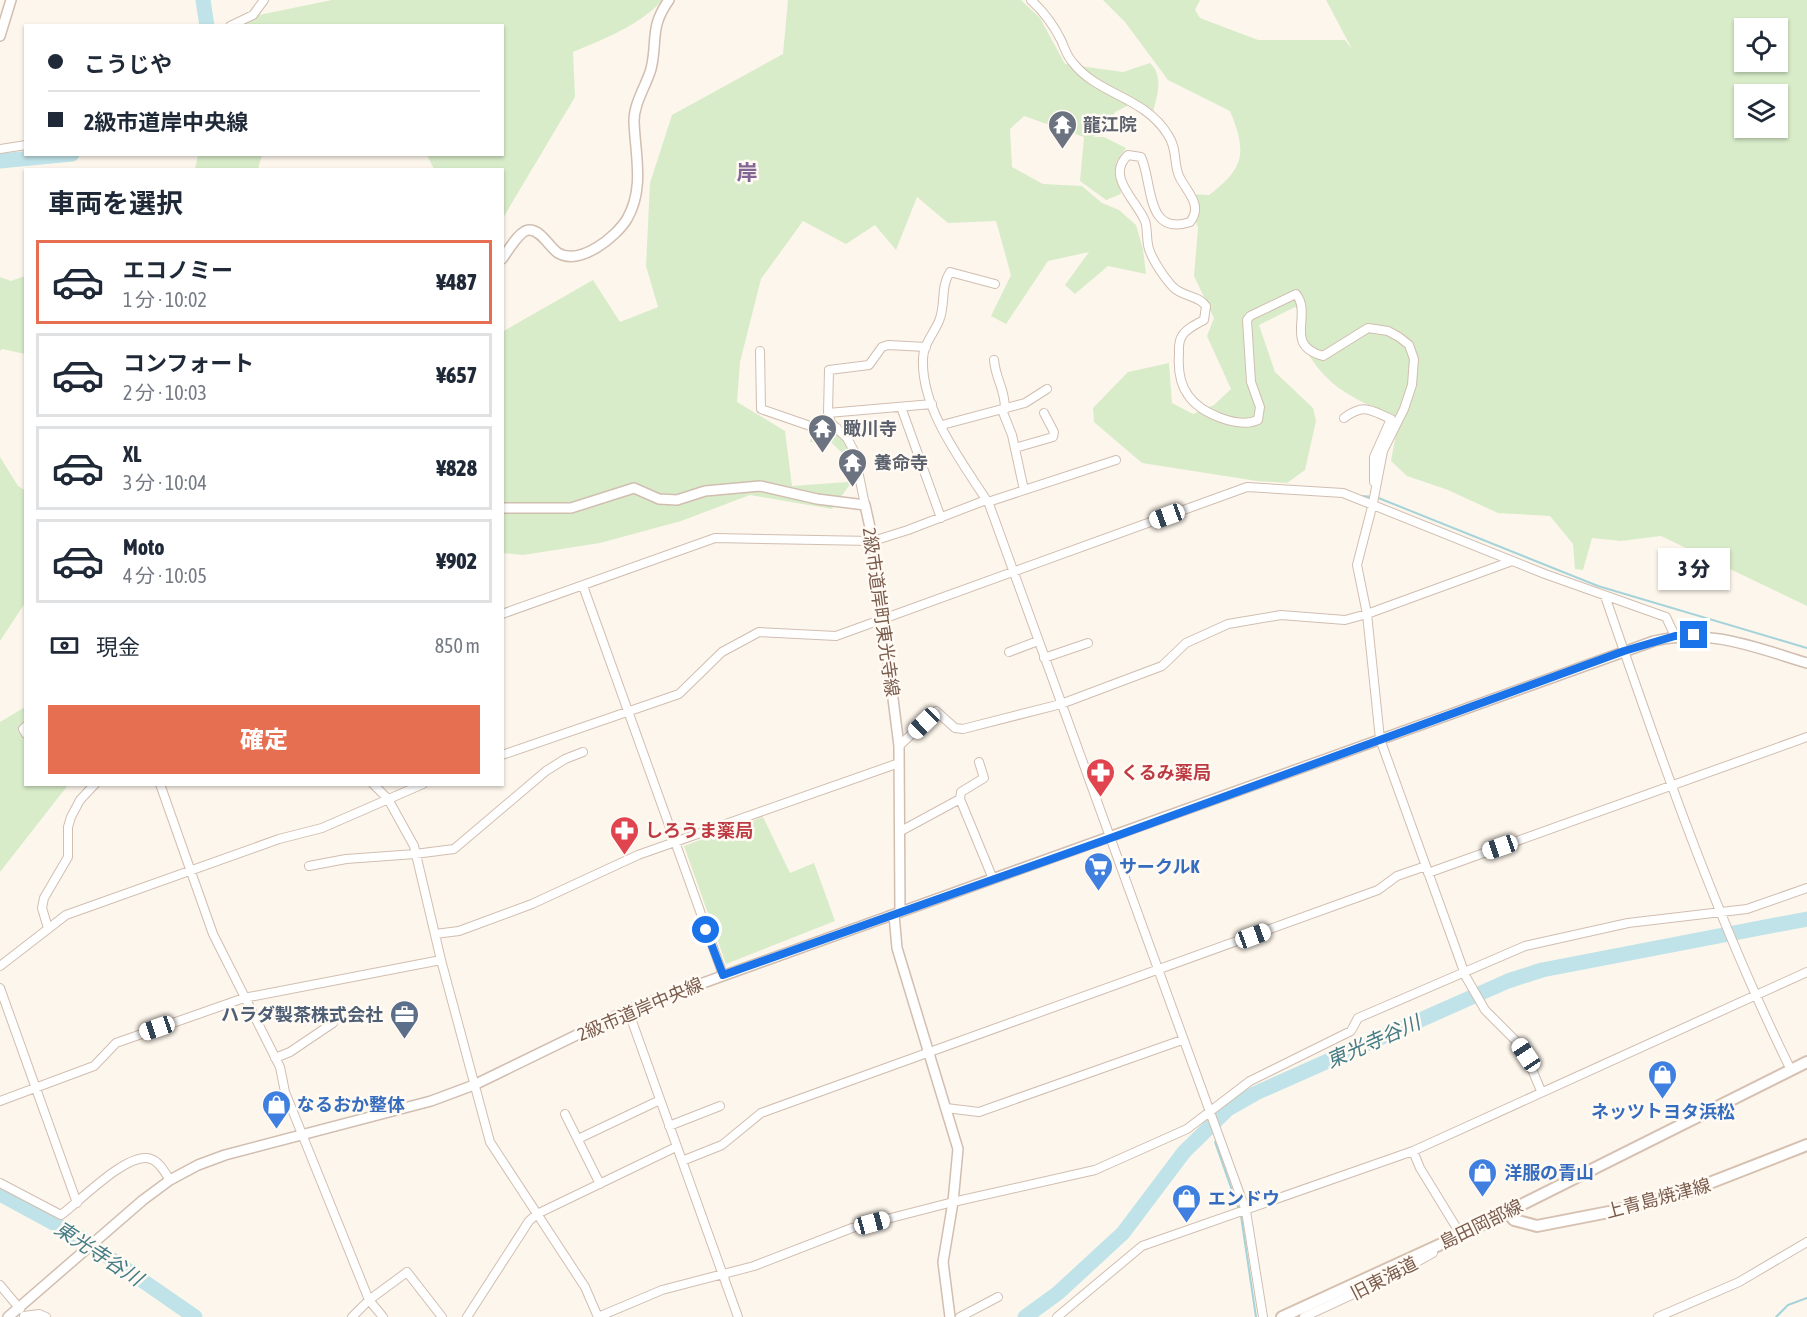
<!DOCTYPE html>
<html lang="ja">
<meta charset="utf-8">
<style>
:root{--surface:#fff;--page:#f6f6f7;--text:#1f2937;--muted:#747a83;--line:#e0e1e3;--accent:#e76f51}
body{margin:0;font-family:"Asap Condensed","Noto Sans JP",sans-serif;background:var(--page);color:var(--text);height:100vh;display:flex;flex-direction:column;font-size:22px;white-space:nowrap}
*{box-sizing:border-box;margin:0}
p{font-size:20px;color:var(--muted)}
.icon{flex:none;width:33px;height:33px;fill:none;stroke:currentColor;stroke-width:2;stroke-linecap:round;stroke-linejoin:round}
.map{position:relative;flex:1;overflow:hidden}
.side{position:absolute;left:24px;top:168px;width:480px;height:618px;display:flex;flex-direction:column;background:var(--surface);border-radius:0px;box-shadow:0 2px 4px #0004}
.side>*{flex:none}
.banner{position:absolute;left:24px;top:24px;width:480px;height:132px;border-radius:0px;box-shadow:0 2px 4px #0004;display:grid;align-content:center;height:132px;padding:0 24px;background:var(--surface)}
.tools{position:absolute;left:1734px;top:18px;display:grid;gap:12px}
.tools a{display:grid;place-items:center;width:54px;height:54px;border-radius:0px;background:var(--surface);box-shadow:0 2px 4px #0004;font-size:30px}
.end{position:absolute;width:27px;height:27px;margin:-14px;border:8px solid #1a73e8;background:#fff;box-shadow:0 0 0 3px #fff}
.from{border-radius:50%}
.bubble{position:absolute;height:42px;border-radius:0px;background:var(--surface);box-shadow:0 2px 4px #0004;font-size:20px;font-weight:800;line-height:42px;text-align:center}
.car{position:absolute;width:18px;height:36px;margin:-18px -9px;border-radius:8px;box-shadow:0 0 4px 2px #0007;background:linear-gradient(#fff 24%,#345 0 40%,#fff 0 76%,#345 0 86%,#fff 0)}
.banner b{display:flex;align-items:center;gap:21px;height:57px;font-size:22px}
.banner b+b{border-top:2px solid var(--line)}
.banner i{width:15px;height:15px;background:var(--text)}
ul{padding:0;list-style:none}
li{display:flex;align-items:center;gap:18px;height:84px;margin:0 12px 9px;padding:0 12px;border:3px solid var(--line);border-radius:0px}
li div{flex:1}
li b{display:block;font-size:22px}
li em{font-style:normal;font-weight:800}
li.active{border-color:var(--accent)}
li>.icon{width:54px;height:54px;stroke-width:1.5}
h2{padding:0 24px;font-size:27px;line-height:72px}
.pay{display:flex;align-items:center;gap:15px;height:66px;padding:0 24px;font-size:22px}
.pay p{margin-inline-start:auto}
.primary-button{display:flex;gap:12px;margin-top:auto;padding:12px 24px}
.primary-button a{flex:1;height:69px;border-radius:0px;background:var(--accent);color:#fff;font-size:24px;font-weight:800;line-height:69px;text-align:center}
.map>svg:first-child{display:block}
</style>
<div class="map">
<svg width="1807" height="1317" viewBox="0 0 1807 1317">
<rect width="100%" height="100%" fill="#fdf6ec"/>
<!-- green -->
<path fill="#d8ecc9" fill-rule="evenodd" d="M 332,0 L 663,0 C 638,26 606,38 573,52 L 575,97 L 503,218 L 502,170 L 434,169 L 427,155 L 502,154 L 502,26 L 241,26 L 244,18 Z
M 788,0 L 1021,0 L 1040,18 L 1065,64 L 1123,72 L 1150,63 C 1165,77 1156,99 1152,116 L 1129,105 L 1115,112 L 1104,134 L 1092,137 L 1104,137 L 1126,148 L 1116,162 L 1121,194 L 1106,200 L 1080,181 L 1084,137 L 1024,116 L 1010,129 L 1012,167 L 1043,184 L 1082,186 L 1102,203 L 1119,210 L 1136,225 L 1143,249 L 1146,274 L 1108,266 L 1075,294 L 1065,285 L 1089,252 L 1048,261 L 1006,324 L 991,316 L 1011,275 L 996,221 L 948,223 L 917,197 L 896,250 L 875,225 L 846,244 L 803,221 L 761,279 L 740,362 L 737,402 L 785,431 L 792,486 L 847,482 L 842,453 L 830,441 L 810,442 L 813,429 L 836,432 L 850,448 L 854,479 L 832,509 L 750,495 L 681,521 L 600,543 L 523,555 L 503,553 L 502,332 L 593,280 L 620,322 L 658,307 L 646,266 L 650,183 L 672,115 L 783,54 Z
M 1103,0 L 1200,0 L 1195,10 L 1200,18 L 1258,40 L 1345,40 L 1352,49 L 1326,0 L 1807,0 L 1807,606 L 1661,536 L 1621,541 L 1592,538 L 1583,570 L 1575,569 L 1573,544 L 1550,516 L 1498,513 L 1448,490 L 1407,476 L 1391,461 L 1399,418 C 1348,397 1321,385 1297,333 L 1305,317 L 1295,307 L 1259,325 L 1275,372 L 1313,408 L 1316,421 L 1305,470 L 1287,483 L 1257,481 L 1142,463 L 1094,422 L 1093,408 L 1128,372 L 1169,363 L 1172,403 L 1193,414 L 1214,405 L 1231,389 L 1207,336 L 1214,318 L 1194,276 L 1198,228 L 1187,194 L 1209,195 C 1245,168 1247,152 1230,111 L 1168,80 L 1125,22 ZM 1744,28 L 1778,28 L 1778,62 L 1744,62 ZM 1744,94 L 1778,94 L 1778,128 L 1744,128 Z
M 198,155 L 198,154 L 262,155 L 258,169 L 195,169 Z
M 25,276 L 25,354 L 2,349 L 0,351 L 0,277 L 11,281 Z
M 0,457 L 18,486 L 26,491 L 25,603 L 0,641 Z
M 25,707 L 26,784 L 68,785 L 0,872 L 0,722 Z
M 763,817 L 790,873 L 814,863 L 835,921 L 726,964 L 684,846 Z"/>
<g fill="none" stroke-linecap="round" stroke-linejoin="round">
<!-- stream -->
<path stroke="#a5d3da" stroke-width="2" d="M 1360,496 L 1376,497 L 1598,586 L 1807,648
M 1215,1142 L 1241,1216 L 1256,1317
M 1776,1317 L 1788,1305 L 1807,1298"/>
<!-- river -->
<path stroke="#bfe3e8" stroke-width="15" d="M 203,0 L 207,26
M 0,161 L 72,154
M 0,1194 L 81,1238 L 195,1317
M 1025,1317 L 1058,1293 L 1123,1233 L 1184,1152 L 1228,1109 L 1256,1093 L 1508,981 L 1542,970 L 1807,919"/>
<defs>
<path id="minor" d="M 1031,0 C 1043,11 1054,26 1061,40 C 1065,49 1067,57 1074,64 C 1099,95 1145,97 1168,135 C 1178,149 1173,166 1180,178 C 1188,193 1203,206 1190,222 C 1145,237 1153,182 1141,157 L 1128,155 C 1105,176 1137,201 1145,221 C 1148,229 1146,240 1149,249 C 1153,261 1165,279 1174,288 C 1184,297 1198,295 1206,306 L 1204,320 C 1196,324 1186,329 1182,336 C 1178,342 1179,348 1179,354 C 1178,368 1180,384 1188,395 C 1200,413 1238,429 1258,420 L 1260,407 L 1251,382 L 1247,320 L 1250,316 L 1296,294 C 1313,315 1283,345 1323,356 L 1368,328 L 1388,331 L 1399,337 L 1409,345 L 1414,359 L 1412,385 L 1404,409 L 1383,451 L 1373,503 L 1357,565 L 1367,614 L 1380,739 L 1466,977 L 1485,1010 L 1518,1043 L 1526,1055 L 1541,1091
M 230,26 L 253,15 L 264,0
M 0,149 L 26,145
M 995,284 L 950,272 C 940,287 946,305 939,321 C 934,333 923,345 923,359 C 921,410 963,463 989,504 L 1246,1211 L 1263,1317
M 760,351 L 761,409 L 816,428 L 837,428
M 994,360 C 996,381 1005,388 1005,409
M 901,407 L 941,518
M 1002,410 L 1012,435 L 1024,490
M 828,413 L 932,404
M 1344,418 C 1364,403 1370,410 1391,419 L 1374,457 L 1374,482
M 942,425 L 1025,403 L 1047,389
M 1015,448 L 1053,437 L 1054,432 L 1044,413
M 988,502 L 1116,460
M 865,505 L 854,451 L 847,438 L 831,423 L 828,413 L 829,370 L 869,365 L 882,347 L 888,345 L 926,347
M 583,586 L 723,975
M 1605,596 C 1660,756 1716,918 1791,1070
M 502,614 L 715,538 L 873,541 L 908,530 L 986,500
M 1009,652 L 1038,641
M 1044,658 L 1088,643
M 26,726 L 23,729 L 26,734
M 899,746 L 936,711 L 955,728 L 963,729 L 1061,704 L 1162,666 L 1186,643 L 1228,624 L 1281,615 L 1345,620 L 1367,614 L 1512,561
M 502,755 L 679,694 L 722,652 L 759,632 L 836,636 L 1247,487 L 1343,493 L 1545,574 L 1666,617 L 1675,636
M 160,784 L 213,934 L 280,1067 L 285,1092 L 369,1300 L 383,1317
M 373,784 L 388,799 L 414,846 L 441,960 L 490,1142 L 585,1287 L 598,1317
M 960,799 L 961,792 L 984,778 L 979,762
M 899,832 L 960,799 L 993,879
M 309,866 L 346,859 L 415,854 L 454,849 L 546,771 L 565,759 L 583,752
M 1428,873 L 1807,737
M 48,928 L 42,908 L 44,898 L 68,857 L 68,827 L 71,817 L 80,800 L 95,784
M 435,934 L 459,931 L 532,904 L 638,855 L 899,763
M 0,966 L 66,915 L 279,839 L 322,828 L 423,784
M 0,988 L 77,1203
M 628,1010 L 738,1317
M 275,1058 L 290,1052 L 333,1023
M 0,1101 L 94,1066 L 116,1043 L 244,998 L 441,960
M 946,1108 L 979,1112 L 1182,1040
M 565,1114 L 600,1184
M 669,1126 L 720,1106
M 578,1139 L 660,1100
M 1413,1151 L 1420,1168 L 1461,1235 L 1458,1236
M 682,1161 L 722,1145 L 761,1113 L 1378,890 L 1397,876 L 1426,866
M 0,1183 L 61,1215 C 80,1201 129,1150 151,1159 C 160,1162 165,1173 170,1180
M 0,1285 L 20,1309
M 24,1316 L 39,1314 L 46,1317
M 352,1317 L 369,1300 L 407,1272 L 442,1317
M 467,1317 L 529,1221 L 537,1214 L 676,1147
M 598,1317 L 662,1290 L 754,1266 L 852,1228 L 953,1202 L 1095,1170 L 1187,1129 L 1250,1081 L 1351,1031 L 1358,1018 L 1525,946 L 1628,923 L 1747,909 L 1807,888
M 960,1317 L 998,1297
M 1057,1317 L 1142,1246 L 1413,1151 L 1807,972
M 1304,1317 L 1388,1278 L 1433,1253
M 1658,1317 L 1739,1282 L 1807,1242"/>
<path id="tertiary" d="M 0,36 L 11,0
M 502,259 C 508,251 520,229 530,230 C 542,231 549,247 558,253 C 580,266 616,237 627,219 C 645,188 635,154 634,121 C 634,103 646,86 651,69 C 658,40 649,28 669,0
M 502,508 L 571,508 L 634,488 L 659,499 L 677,500 L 705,491 L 760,486 L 817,499 L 865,505 L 873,541 L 899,746 L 900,912
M 894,915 L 897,948 L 958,1149 L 953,1202 L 943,1262 L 950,1317
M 8,1317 L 143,1200 L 170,1180 L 198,1165 L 225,1155 L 431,1101 L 474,1085 L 628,1010 L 1654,641 C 1710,628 1754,647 1807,663"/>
<path id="secondary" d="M 1507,1212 L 1514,1220 L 1537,1226 L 1614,1211 L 1689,1191 L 1807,1145
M 1282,1317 L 1461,1235 L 1807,1062"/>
</defs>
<!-- minor casing -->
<use href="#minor" stroke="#d1beb0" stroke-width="10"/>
<!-- tertiary casing -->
<use href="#tertiary" stroke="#d1beb0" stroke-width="12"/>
<!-- secondary casing -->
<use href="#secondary" stroke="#d6c0b0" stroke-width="14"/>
<!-- minor -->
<use href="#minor" stroke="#fff" stroke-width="8"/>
<!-- tertiary -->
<use href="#tertiary" stroke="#fff" stroke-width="9"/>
<!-- secondary -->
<use href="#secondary" stroke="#fff" stroke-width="10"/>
</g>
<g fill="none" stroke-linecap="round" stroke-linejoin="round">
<!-- route -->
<path stroke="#1a73e8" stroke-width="8" d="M 706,930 L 723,975 L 1108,839 L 1624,651 L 1675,636 L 1694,635"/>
</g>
<!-- icons -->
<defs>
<symbol id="temple-pin" viewBox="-11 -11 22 30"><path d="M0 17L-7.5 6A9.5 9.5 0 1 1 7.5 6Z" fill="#6b7280" stroke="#fffaf3"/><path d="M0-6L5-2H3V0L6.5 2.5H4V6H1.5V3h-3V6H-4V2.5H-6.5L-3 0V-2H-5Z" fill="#fff"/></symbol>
<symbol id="pharmacy-pin" viewBox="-11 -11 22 30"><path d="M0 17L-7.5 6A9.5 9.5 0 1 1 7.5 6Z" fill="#e0444e" stroke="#fffaf3"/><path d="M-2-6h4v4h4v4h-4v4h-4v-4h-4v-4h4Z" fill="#fff"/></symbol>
<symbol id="supermarket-pin" viewBox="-11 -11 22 30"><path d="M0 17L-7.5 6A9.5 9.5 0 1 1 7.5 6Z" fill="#3f7fe0" stroke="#fffaf3"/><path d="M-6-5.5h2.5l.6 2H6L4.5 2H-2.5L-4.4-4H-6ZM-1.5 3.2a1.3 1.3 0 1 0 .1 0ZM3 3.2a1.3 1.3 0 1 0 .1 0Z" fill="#fff"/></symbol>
<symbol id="office-pin" viewBox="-11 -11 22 30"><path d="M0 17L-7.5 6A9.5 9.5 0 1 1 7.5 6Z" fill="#5c6f8a" stroke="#fffaf3"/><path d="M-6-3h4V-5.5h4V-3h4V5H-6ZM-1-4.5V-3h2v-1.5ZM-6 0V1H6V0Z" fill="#fff"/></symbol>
<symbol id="shop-pin" viewBox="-11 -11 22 30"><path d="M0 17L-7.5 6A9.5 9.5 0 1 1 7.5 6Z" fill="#3f7fe0" stroke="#fffaf3"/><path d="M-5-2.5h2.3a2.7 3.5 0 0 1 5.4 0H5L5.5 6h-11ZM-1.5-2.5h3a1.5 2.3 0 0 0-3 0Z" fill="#fff"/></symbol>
</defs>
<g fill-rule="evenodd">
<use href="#temple-pin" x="1046" y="108" width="33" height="45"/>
<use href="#temple-pin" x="806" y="412" width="33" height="45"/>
<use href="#temple-pin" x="836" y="446" width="33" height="45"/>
<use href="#pharmacy-pin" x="1084" y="756" width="33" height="45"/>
<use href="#pharmacy-pin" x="608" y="814" width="33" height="45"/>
<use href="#supermarket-pin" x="1082" y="850" width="33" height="45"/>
<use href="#office-pin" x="388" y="998" width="33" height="45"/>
<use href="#shop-pin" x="1646" y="1058" width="33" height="45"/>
<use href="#shop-pin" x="260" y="1088" width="33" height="45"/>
<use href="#shop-pin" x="1466" y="1156" width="33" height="45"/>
<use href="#shop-pin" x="1170" y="1182" width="33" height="45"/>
</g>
<g text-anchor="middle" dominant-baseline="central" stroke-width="5" stroke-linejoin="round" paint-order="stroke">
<!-- worship labels -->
<g font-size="18" font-weight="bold" fill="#5b616d" stroke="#fffaf3" text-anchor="start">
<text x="1083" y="124">龍江院</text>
<text x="843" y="428">瞰川寺</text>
<text x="874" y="462">養命寺</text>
</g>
<!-- street labels -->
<g font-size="18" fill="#7a5c4d" stroke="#fffaf3">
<text transform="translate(881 612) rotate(82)">2級市道岸町東光寺線</text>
<text transform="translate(640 1009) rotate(-23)">2級市道岸中央線</text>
<text transform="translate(1658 1198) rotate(-15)">上青島焼津線</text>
<text transform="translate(1481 1224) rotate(-26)">島田岡部線</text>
<text transform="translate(1384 1278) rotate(-27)">旧東海道</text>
</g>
<!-- health labels -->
<g font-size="18" font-weight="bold" fill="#be3a42" stroke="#fffaf3" text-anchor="start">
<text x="1121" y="772">くるみ薬局</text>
<text x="645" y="830">しろうま薬局</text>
</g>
<!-- shop labels -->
<g font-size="18" font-weight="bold" fill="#366cbe" stroke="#fffaf3" text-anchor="start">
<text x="1119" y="866">サークルK</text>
<text x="297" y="1104">なるおか整体</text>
<text x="1663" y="1111" text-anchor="middle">ネッツトヨタ浜松</text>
<text x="1504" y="1172">洋服の青山</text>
<text x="1208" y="1198">エンドウ</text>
</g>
<!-- service labels -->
<g font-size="18" font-weight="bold" fill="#4e5e75" stroke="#fffaf3" text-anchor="end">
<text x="383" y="1014">ハラダ製茶株式会社</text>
</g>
<!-- water labels -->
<g font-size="20" font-style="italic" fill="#437c86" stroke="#fffaf3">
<text transform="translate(1373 1041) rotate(-24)">東光寺谷川</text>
<text transform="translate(99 1253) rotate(33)">東光寺谷川</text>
</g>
<!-- quarter labels -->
<g font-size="21" font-weight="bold" fill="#846695" stroke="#fffaf3">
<text x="747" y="172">岸</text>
</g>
</g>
</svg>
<div class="tools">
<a><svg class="icon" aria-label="locate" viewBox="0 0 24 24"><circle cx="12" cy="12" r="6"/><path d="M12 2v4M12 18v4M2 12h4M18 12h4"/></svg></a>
<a><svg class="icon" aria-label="layers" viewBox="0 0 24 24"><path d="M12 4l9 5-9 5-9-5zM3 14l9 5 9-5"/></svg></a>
</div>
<i class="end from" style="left:706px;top:930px"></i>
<i class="end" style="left:1694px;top:635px"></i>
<div class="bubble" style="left:1658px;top:548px;width:72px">3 分</div>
<i class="car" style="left:1167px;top:516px;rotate:250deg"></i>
<i class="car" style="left:924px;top:723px;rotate:226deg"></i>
<i class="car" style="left:1500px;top:847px;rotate:251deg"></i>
<i class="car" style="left:1253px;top:936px;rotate:70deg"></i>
<i class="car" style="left:157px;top:1028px;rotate:251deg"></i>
<i class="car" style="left:1526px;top:1055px;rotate:326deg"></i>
<i class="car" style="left:872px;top:1223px;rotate:75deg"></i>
<div class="banner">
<b><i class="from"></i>こうじや</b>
<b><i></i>2級市道岸中央線</b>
</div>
<section class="side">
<h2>車両を選択</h2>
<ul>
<li class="active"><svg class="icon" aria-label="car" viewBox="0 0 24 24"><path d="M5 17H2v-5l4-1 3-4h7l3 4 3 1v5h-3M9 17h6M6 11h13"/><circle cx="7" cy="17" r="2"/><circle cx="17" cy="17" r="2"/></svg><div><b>エコノミー</b><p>1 分 · 10:02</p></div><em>¥487</em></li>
<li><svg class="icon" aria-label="car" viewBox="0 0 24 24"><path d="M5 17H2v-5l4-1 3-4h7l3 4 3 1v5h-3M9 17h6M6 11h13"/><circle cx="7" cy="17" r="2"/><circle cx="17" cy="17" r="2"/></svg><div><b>コンフォート</b><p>2 分 · 10:03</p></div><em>¥657</em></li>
<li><svg class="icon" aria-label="car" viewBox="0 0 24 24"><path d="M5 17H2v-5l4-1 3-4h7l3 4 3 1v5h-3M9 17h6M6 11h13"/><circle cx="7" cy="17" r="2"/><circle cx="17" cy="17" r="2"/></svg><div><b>XL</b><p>3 分 · 10:04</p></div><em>¥828</em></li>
<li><svg class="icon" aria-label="car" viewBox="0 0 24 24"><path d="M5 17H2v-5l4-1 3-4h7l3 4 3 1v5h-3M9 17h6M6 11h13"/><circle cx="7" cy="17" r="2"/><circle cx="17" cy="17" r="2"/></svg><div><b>Moto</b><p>4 分 · 10:05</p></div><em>¥902</em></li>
</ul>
<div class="pay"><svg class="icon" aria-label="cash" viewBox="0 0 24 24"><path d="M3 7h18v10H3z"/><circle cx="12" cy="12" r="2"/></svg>現金<p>850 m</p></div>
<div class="primary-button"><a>確定</a></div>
</section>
</div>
